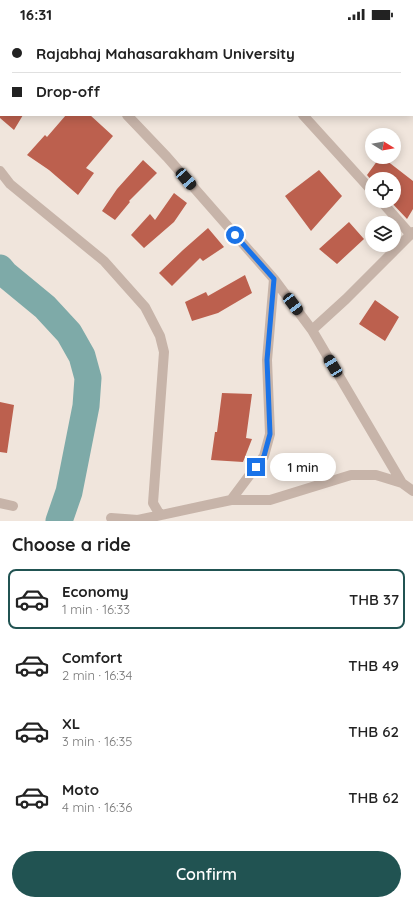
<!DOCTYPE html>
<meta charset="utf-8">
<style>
:root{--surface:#fff;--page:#f2f2f2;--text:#222;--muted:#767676;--line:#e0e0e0;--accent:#215352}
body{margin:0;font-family:Quicksand,sans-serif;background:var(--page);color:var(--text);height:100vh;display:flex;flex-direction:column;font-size:15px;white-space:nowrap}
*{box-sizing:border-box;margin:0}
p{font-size:13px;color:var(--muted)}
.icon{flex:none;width:22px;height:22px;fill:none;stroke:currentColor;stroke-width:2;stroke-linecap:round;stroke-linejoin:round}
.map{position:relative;height:493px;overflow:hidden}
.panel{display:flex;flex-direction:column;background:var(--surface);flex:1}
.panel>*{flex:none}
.banner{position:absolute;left:0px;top:0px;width:413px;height:88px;box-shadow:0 2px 10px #0003;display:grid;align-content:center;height:88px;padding:0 12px;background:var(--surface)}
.needle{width:26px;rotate:101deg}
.buttons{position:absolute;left:365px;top:100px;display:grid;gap:8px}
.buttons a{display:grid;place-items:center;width:36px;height:36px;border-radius:50%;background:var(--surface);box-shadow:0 2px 10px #0003;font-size:20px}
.end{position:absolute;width:18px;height:18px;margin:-9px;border:5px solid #1a73e8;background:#fff;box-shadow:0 0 0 2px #fff}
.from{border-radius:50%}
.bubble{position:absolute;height:28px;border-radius:14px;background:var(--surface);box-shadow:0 2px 10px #0003;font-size:13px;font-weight:600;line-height:28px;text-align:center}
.car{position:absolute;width:12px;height:24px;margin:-12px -6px;border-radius:5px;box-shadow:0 0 3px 1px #0007;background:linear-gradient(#222 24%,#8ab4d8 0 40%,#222 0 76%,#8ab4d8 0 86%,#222 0)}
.banner b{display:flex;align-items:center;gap:14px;height:38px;font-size:15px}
.banner b+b{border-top:1px solid var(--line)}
.banner i{width:10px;height:10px;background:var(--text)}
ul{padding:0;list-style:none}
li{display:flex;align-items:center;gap:12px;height:60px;margin:0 8px 6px;padding:0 4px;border:2px solid transparent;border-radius:8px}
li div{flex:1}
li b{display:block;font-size:15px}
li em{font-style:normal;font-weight:600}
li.active{border-color:var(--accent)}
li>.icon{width:36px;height:36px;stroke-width:1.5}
h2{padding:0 12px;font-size:18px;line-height:48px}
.button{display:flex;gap:8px;margin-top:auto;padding:8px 12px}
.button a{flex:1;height:46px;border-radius:24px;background:var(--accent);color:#fff;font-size:16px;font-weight:600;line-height:46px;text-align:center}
.status{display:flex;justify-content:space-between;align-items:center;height:28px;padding:0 20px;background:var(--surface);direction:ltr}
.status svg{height:11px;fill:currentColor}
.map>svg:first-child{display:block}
</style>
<div class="status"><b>16:31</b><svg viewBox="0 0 49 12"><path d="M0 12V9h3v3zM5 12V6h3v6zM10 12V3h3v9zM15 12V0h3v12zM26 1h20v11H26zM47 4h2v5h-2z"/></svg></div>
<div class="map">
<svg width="413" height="493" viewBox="0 0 413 493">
<rect width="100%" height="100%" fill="#f0e5dc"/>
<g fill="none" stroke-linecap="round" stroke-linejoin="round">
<!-- river -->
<path stroke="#7eaaa8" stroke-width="27" d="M 0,240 L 5,246 L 45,279 L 69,305 L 82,328 L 88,350 L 86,378 L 69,464 L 59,493"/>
</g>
<!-- building -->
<path fill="#bc604e" d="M 0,87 L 23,87 L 14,102 L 0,90 Z
M 66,87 L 90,87 L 113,108 L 86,140 L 94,145 L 78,167 L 49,142 L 27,127 L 45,107 L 47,109 Z
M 380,129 L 382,129 L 413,153 L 413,181 L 407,191 L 390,173 L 394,173 L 394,151 L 372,151 L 372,153 L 367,147 Z
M 143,132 L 157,145 L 129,173 L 130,174 L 115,192 L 102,183 L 117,161 Z
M 319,142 L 342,168 L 311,203 L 285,168 Z
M 174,165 L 187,175 L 174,194 L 144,220 L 131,207 L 150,186 L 155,192 Z
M 349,194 L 364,211 L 337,236 L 319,221 Z
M 208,200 L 224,219 L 203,233 L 200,230 L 172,258 L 159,245 L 183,222 Z
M 245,247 L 252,265 L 218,285 L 192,293 L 185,274 L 206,264 L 208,268 Z
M 375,272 L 399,289 L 385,313 L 359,296 Z
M 222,365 L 252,366 L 246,410 L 252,411 L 243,434 L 211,432 L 215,404 L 217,404 Z
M 0,374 L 14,377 L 7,425 L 0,424 Z"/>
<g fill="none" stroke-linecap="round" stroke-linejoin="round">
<!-- street -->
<path stroke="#c7b4a9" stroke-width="10" d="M 44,0 L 45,1
M 230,0 L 230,1
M 386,0 L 387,1
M 68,1 L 69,0
M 323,1 L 324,0
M 412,27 L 413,28
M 127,87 L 167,129 L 274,251 L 312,302 L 346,271 L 413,204
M 303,87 L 372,163
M 0,143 L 10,156 L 104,233 L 145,279 L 160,308 L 164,324 L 153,475 L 160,487
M 381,173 L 411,207
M 312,302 L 402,455
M 231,472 L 264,428 L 270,406 L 267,332 L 274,251
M 0,475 L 13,478
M 111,490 L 138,492 L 231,472 L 270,472 L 351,447 L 376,447 L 402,455 L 413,463"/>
</g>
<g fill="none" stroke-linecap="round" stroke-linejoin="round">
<!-- route -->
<path stroke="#1a73e8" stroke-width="5" d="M 235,207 L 274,251 L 267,332 L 270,406 L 264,428 L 256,439"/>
</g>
</svg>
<div class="buttons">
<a><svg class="needle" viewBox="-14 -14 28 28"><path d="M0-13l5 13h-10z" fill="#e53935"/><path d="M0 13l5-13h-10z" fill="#767676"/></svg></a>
<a><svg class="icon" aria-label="locate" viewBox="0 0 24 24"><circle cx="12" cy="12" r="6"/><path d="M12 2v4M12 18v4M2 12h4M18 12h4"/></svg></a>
<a><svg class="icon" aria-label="layers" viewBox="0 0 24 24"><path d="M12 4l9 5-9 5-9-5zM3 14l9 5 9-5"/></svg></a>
</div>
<i class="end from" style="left:235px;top:207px"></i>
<i class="end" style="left:256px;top:439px"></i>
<div class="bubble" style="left:270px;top:425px;width:66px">1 min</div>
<i class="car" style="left:186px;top:151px;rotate:139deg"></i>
<i class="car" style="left:293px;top:276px;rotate:143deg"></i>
<i class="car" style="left:333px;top:338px;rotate:329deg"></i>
<div class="banner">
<b><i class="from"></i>Rajabhaj Mahasarakham University</b>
<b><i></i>Drop-off</b>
</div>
</div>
<section class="panel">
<h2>Choose a ride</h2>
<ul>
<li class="active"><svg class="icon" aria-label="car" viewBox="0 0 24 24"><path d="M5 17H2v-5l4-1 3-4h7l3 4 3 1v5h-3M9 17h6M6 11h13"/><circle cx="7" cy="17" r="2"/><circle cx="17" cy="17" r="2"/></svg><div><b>Economy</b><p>1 min · 16:33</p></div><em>THB 37</em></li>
<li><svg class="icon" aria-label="car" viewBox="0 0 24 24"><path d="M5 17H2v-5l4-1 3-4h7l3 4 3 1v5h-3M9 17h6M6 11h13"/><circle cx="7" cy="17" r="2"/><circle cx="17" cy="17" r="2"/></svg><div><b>Comfort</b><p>2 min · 16:34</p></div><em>THB 49</em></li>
<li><svg class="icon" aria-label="car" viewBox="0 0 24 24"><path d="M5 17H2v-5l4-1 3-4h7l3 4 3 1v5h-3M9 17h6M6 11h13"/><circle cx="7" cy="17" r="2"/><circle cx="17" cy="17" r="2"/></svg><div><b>XL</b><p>3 min · 16:35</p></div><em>THB 62</em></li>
<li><svg class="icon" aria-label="car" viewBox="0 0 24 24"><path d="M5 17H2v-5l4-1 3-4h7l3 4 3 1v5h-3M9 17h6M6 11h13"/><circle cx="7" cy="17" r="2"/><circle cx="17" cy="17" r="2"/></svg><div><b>Moto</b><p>4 min · 16:36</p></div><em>THB 62</em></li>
</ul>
<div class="button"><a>Confirm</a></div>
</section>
